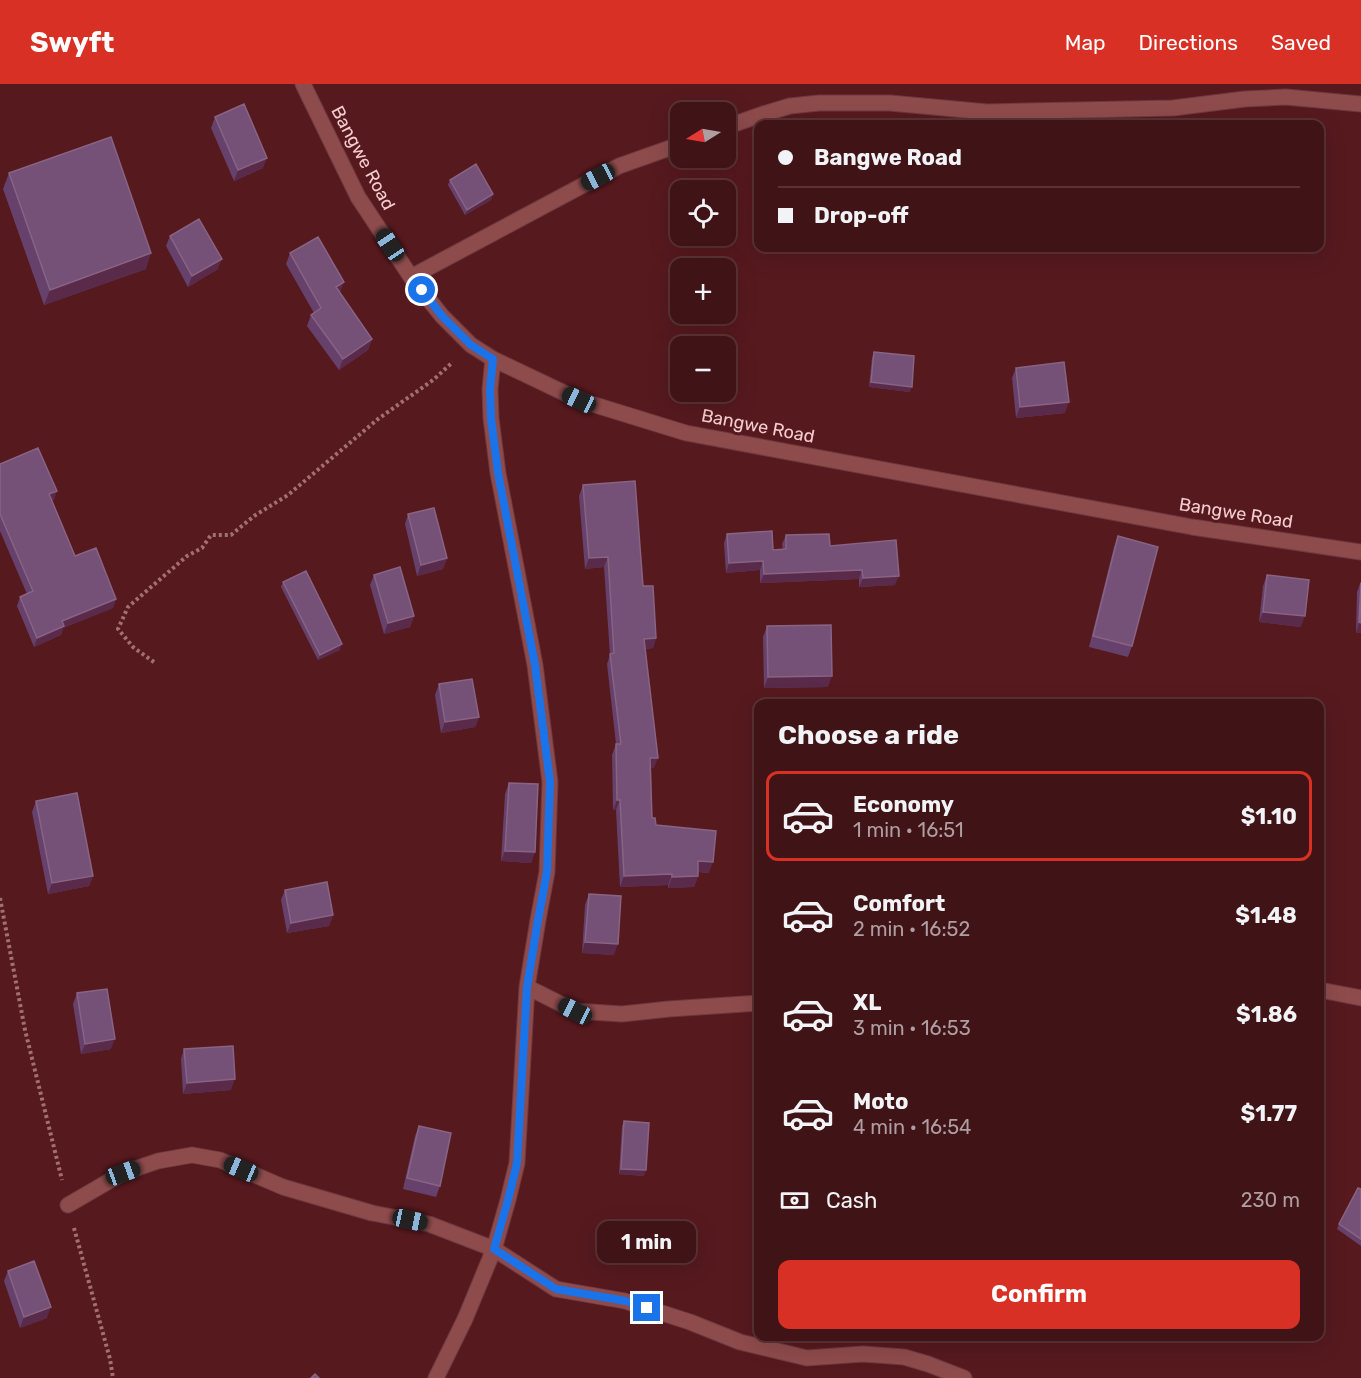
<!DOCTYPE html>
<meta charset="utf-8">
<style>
:root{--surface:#401316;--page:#4b2023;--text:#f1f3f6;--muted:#ae9ea1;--line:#593235;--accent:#d93025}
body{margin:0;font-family:Rubik,sans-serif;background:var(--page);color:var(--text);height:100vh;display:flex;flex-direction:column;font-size:22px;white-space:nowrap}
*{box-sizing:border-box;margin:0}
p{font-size:20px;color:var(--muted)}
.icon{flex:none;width:33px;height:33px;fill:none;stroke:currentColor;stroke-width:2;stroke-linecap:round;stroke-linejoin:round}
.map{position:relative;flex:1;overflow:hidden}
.panel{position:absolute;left:754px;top:615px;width:570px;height:642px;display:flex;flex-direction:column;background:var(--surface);border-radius:12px;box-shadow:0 6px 24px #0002,0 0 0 2px var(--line)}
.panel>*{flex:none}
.guide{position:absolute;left:754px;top:36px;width:570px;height:132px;border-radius:12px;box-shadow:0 6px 24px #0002,0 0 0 2px var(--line);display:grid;align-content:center;height:132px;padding:0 24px;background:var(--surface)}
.needle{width:39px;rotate:259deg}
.buttons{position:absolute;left:670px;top:18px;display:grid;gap:12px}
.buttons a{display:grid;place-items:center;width:66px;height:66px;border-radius:12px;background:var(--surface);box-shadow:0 6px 24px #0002,0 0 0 2px var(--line);font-size:30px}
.end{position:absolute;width:27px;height:27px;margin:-14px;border:8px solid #1a73e8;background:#fff;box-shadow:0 0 0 3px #fff}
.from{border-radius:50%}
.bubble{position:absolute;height:42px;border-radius:12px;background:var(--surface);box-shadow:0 6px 24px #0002,0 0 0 2px var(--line);font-size:20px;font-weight:700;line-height:42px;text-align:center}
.car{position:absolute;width:18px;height:36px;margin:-18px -9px;border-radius:8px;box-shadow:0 0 4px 2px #0007;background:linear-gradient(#222 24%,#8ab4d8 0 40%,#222 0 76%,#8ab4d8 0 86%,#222 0)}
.guide b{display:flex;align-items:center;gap:21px;height:57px;font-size:22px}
.guide b+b{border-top:2px solid var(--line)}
.guide i{width:15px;height:15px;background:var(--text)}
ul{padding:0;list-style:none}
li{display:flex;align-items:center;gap:18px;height:90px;margin:0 12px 9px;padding:0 12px;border:3px solid transparent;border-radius:12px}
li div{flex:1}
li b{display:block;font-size:22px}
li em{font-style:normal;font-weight:700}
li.on{border-color:var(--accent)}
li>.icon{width:54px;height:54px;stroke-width:1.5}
h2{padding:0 24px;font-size:27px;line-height:72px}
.pay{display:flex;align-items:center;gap:15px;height:66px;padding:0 24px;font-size:22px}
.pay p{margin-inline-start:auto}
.primary-button{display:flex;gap:12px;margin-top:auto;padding:12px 24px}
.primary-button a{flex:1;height:69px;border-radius:12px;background:var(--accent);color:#fff;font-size:24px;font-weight:700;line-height:69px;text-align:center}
header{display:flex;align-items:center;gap:36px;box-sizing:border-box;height:84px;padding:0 30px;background:var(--accent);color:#fff}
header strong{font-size:28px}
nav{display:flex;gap:33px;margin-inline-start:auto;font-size:21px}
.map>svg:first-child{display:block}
</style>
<header>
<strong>Swyft</strong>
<nav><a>Map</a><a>Directions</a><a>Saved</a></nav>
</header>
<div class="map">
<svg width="1361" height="1294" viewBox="0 0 1361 1294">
<rect width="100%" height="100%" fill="#56191e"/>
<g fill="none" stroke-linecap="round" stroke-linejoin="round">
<defs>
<path id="minor" d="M 303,0 L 358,113 L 411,193 L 442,232 L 471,261 L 493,275 L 579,316 L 686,349 L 1192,443 L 1361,468
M 726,43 L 763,30 L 790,22 L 819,19 L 890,19 L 987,28 L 1173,24 L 1245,15 L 1286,13 L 1361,20
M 411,193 L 619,82 L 681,60
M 527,903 L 575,927 L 622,930 L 669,925 L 759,919
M 1320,906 L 1361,914
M 68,1121 L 123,1089 L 158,1077 L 192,1071 L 220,1076 L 283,1103 L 372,1129 L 429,1140 L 494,1165 L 556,1205 L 625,1217 L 690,1238 L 740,1258 L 807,1274 L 863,1270 L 904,1273 L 928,1280 L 964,1294
M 436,1294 L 465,1235 L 494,1165 L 508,1116 L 517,1079 L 527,903 L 538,836 L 547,788 L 550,698 L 535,581 L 498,389 L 491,334 L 490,305 L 493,275"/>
</defs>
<!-- minor casing -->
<use href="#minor" stroke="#6e393e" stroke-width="17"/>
<!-- path -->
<path stroke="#a37072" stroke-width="4" stroke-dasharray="3 3" stroke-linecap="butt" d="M 154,578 L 133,563 L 118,545 L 128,523 L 187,472 L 202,464 L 211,451 L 231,451 L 254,432 L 288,411 L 378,335 L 433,296 L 453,278
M 0,814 L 25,946 L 62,1096
M 74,1144 L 110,1275 L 113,1294"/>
<!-- minor -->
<use href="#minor" stroke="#8e4b4c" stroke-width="15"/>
</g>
<!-- wall -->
<path fill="#66416c" d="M 215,33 L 263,84 L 234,97 L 211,44 Z
M 9,89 L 146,185 L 44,221 L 3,105 Z
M 450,96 L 493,110 L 491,116 L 465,131 L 448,101 Z
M 170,152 L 218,185 L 188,203 L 166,162 Z
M 290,169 L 340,209 L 372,255 L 368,266 L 339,286 L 307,242 L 311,231 L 314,229 L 286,180 Z
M 874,268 L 910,308 L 869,303 L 872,274 Z
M 1016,284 L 1065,329 L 1016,334 L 1012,294 Z
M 0,380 L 54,416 L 52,417 L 75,472 L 116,515 L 113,524 L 63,544 L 61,551 L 34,563 L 17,522 L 20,513 L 27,510 L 0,447 Z
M 583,401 L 643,502 L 656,554 L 653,564 L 645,565 L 654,684 L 651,684 L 652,734 L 656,741 L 709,789 L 698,788 L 698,792 L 694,803 L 668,804 L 668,801 L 620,803 L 616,726 L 613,726 L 612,671 L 616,660 L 607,580 L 610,571 L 604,483 L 585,485 L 579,412 Z
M 408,430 L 447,474 L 443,485 L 417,492 L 405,440 Z
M 727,450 L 773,466 L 783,466 L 782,460 L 786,451 L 830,462 L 895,501 L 859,503 L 859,495 L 760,499 L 760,486 L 726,489 L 724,459 Z
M 1118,452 L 1132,562 L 1128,573 L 1089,563 L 1114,463 Z
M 374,491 L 414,532 L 410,543 L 384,550 L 370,501 Z
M 1267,491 L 1301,543 L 1259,538 L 1263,502 Z
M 1361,497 L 1361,549 L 1356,549 L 1357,508 Z
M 283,498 L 340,566 L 318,576 L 281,503 Z
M 767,542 L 828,603 L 764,604 L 763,553 Z
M 439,600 L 479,633 L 475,643 L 441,649 L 435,611 Z
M 509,699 L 535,768 L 531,779 L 501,777 L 505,710 Z
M 36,717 L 93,792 L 89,802 L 48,810 L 32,728 Z
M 285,806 L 333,831 L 329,842 L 287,849 L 281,816 Z
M 589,810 L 614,871 L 582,869 L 585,821 Z
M 77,909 L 111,965 L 81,970 L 73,920 Z
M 184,965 L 231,1006 L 183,1010 L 181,975 Z
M 624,1037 L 644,1092 L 619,1090 L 622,1042 Z
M 419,1042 L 440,1102 L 436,1113 L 403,1105 L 415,1052 Z
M 1361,1105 L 1361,1162 L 1337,1145 L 1339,1140 Z
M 8,1187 L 47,1234 L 20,1244 L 4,1197 Z"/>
<!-- shaded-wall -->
<path fill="#592a49" d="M 267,74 L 263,84 L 234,97 L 238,86 Z
M 493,110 L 491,116 L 465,131 L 467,126 Z
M 151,169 L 146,185 L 44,221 L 50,206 Z
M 222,175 L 218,185 L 188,203 L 192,192 Z
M 344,198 L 340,209 L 336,203 Z
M 372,255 L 368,266 L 339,286 L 343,275 Z
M 871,298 L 912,303 L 910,308 L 869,303 Z
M 1069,318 L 1065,329 L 1016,334 L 1020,323 Z
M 57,407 L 54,416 L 46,419 L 49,410 Z
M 608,473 L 604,483 L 585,485 L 589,474 Z
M 447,474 L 443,485 L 417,492 L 421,481 Z
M 763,477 L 760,486 L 726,489 L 729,479 Z
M 862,486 L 859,495 L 760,499 L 764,490 Z
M 899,492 L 895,501 L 859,503 L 863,494 Z
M 116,515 L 113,524 L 63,544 L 61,551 L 34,563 L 37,554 L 62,537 Z
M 1263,528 L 1305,532 L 1301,543 L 1259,538 Z
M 414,532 L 410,543 L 384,550 L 388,539 Z
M 1359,538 L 1361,539 L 1361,549 L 1356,549 Z
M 656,554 L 653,564 L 640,565 L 644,555 Z
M 342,560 L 340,566 L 318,576 L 320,571 Z
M 832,592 L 828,603 L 764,604 L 768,593 Z
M 479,633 L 475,643 L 441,649 L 445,638 Z
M 650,674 L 658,674 L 654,684 L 647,684 Z
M 617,716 L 620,716 L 616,726 L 613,726 Z
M 505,767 L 535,768 L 531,779 L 501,777 Z
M 698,777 L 713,778 L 709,789 L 694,787 Z
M 672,790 L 668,801 L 620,803 L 624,792 Z
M 93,792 L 89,802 L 48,810 L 52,799 Z
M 698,792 L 694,803 L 668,804 L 672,793 Z
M 333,831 L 329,842 L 287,849 L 291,839 Z
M 585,858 L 618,860 L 614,871 L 582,869 Z
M 115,955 L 111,965 L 81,970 L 85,960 Z
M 235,995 L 231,1006 L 183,1010 L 187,999 Z
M 621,1085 L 646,1086 L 644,1092 L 619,1090 Z
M 51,1223 L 47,1234 L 20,1244 L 24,1233 Z"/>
<!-- building -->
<path fill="#755077" stroke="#896384" stroke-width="1.5" d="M 244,20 L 267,74 L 238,86 L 215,33 Z
M 111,53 L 151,169 L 50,206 L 9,89 Z
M 476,80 L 493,110 L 467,126 L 450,96 Z
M 199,135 L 222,175 L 192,192 L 170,152 Z
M 318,153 L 344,198 L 336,203 L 372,255 L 343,275 L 311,231 L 321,224 L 290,169 Z
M 874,268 L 914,272 L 912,303 L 871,298 Z
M 1064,278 L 1069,318 L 1020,323 L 1016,284 Z
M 38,364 L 57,407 L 49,410 L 75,472 L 96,464 L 116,515 L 62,537 L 64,542 L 37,554 L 20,513 L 33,507 L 0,430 L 0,380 Z
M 635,397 L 643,502 L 653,502 L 656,554 L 644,555 L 658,674 L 650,674 L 652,734 L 655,734 L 656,741 L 716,747 L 713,778 L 698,777 L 698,792 L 672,793 L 672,790 L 624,792 L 620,716 L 617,716 L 616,660 L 621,660 L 610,570 L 614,569 L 608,473 L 589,474 L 583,401 Z
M 434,424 L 447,474 L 421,481 L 408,430 Z
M 772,447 L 773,466 L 786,465 L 786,451 L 829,450 L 830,462 L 896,456 L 899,492 L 863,494 L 862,486 L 764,490 L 763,477 L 729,479 L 727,450 Z
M 1118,452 L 1158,463 L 1132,562 L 1093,552 Z
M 400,483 L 414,532 L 388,539 L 374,491 Z
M 306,487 L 342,560 L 320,571 L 283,498 Z
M 1267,491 L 1309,496 L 1305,532 L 1263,528 Z
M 1361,499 L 1361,539 L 1359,538 Z
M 831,541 L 832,592 L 768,593 L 767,542 Z
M 472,595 L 479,633 L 445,638 L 439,600 Z
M 509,699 L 538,700 L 535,768 L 505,767 Z
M 77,709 L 93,792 L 52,799 L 36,717 Z
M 327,798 L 333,831 L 291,839 L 285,806 Z
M 589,810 L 621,812 L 618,860 L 585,858 Z
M 107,905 L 115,955 L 85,960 L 77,909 Z
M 233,962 L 235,995 L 187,999 L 184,965 Z
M 624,1037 L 649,1039 L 646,1086 L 621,1085 Z
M 419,1042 L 451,1049 L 440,1102 L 407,1094 Z
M 1358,1104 L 1361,1105 L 1361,1155 L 1339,1140 Z
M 34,1177 L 51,1223 L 24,1233 L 8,1187 Z
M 315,1290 L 319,1294 L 311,1294 Z"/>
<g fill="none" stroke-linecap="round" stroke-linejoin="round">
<!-- route -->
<path stroke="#1a73e8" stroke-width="8" d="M 422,206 L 442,232 L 471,261 L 493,275 L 490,305 L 491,334 L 498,389 L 535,581 L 550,698 L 547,788 L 538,836 L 527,903 L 517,1079 L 508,1116 L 494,1165 L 556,1205 L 626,1217 L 647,1224"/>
</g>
<g text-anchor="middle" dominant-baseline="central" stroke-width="6" stroke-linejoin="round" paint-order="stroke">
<!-- street labels -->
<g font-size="18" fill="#f5cdcc" stroke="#56191e">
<text transform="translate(363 74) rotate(62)">Bangwe Road</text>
<text transform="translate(758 342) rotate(11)">Bangwe Road</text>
<text transform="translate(1236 429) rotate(9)">Bangwe Road</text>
</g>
</g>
</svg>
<div class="buttons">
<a><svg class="needle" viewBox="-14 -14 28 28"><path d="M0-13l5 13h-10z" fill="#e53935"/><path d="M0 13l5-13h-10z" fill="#ae9ea1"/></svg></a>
<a><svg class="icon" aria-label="locate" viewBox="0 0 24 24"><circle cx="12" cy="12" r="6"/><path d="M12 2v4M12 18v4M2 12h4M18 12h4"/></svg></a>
<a>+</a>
<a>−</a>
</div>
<i class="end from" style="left:422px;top:206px"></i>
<i class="end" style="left:647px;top:1224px"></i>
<div class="bubble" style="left:597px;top:1137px;width:99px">1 min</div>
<i class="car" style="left:598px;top:93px;rotate:242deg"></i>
<i class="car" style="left:390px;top:161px;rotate:326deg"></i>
<i class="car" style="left:579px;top:316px;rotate:295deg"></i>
<i class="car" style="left:575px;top:927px;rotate:297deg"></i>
<i class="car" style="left:241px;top:1085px;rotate:293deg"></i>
<i class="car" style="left:123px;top:1089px;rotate:70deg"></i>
<i class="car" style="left:410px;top:1136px;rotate:102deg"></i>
<div class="guide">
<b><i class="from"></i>Bangwe Road</b>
<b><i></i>Drop-off</b>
</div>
<section class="panel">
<h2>Choose a ride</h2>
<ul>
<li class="on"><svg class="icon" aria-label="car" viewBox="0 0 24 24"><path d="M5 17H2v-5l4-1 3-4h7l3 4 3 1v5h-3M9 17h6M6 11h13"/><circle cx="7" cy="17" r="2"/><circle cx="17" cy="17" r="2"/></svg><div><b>Economy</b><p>1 min · 16:51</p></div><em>$1.10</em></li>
<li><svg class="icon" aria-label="car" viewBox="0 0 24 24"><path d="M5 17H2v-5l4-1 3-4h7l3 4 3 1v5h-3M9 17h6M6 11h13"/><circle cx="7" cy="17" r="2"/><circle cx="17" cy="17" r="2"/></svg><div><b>Comfort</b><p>2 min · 16:52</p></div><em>$1.48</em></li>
<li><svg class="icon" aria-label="car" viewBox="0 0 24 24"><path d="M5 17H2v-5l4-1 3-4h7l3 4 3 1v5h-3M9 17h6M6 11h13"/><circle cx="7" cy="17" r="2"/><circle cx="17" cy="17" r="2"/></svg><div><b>XL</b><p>3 min · 16:53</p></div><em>$1.86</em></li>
<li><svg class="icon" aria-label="car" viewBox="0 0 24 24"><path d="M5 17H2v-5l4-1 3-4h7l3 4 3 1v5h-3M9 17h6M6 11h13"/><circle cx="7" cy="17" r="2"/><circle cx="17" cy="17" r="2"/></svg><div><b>Moto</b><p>4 min · 16:54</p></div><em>$1.77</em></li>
</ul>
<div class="pay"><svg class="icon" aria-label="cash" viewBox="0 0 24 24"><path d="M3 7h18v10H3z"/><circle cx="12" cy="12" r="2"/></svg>Cash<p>230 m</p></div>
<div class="primary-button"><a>Confirm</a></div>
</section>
</div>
